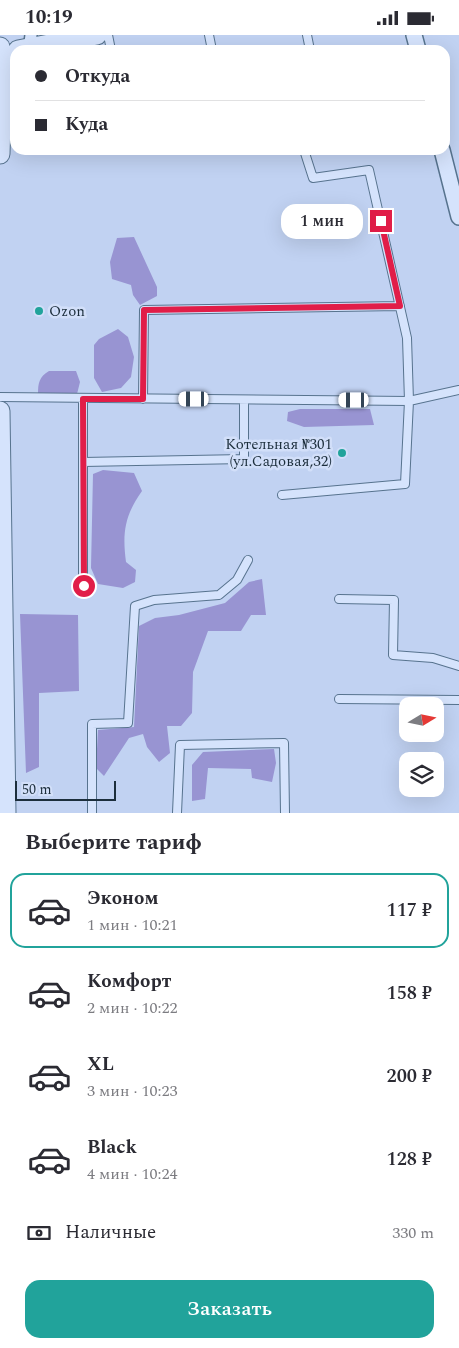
<!DOCTYPE html>
<html lang="ru">
<meta charset="utf-8">
<style>
:root{--surface:#fff;--page:#f2f2f3;--text:#2b2b33;--muted:#7c7c81;--line:#e1e1e2;--accent:#21a39b}
body{margin:0;font-family:Spectral,serif;background:var(--page);color:var(--text);height:100vh;display:flex;flex-direction:column;font-size:19px;white-space:nowrap}
*{box-sizing:border-box;margin:0}
p{font-size:16px;color:var(--muted)}
.icon{flex:none;width:28px;height:28px;fill:none;stroke:currentColor;stroke-width:2;stroke-linecap:round;stroke-linejoin:round}
.map{position:relative;height:778px;overflow:hidden}
.details{display:flex;flex-direction:column;background:var(--surface);flex:1}
.details>*{flex:none}
.guide{position:absolute;left:10px;top:10px;width:440px;height:110px;border-radius:15px;box-shadow:0 5px 20px #0002;display:grid;align-content:center;height:110px;padding:0 25px;background:var(--surface)}
.needle{width:32px;rotate:80deg}
.tools{position:absolute;left:399px;top:662px;display:grid;gap:10px}
.tools a{display:grid;place-items:center;width:45px;height:45px;border-radius:10px;background:var(--surface);box-shadow:0 5px 20px #0002;font-size:25px}
.scale{position:absolute;left:15px;bottom:12px;width:101px;box-sizing:border-box;padding-left:5px;border:2px solid #1c2e3c;border-top:0;font-size:14px;line-height:18px;white-space:nowrap;color:#1c2e3c;-webkit-text-stroke:4px #d2dff9;paint-order:stroke}
.end{position:absolute;width:22px;height:22px;margin:-11px;border:6px solid #e11d48;background:#fff;box-shadow:0 0 0 2px #fff}
.from{border-radius:50%}
.bubble{position:absolute;height:35px;border-radius:15px;background:var(--surface);box-shadow:0 5px 20px #0002;font-size:16px;font-weight:600;line-height:35px;text-align:center}
.car{position:absolute;width:15px;height:30px;margin:-15px -8px;border-radius:6px;box-shadow:0 0 4px 1px #0007;background:linear-gradient(#fff 24%,#345 0 40%,#fff 0 76%,#345 0 86%,#fff 0)}
.guide b{display:flex;align-items:center;gap:18px;height:48px;font-size:19px}
.guide b+b{border-top:1px solid var(--line)}
.guide i{width:12px;height:12px;background:var(--text)}
ul{padding:0;list-style:none}
li{display:flex;align-items:center;gap:15px;height:75px;margin:0 10px 8px;padding:0 15px;border:2px solid transparent;border-radius:15px}
li div{flex:1}
li b{display:block;font-size:19px}
li em{font-style:normal;font-weight:600}
li.current{border-color:var(--accent)}
li>.icon{width:45px;height:45px;stroke-width:1.5}
h2{padding:0 25px;font-size:22px;line-height:60px}
.pay{display:flex;align-items:center;gap:12px;height:55px;padding:0 25px;font-size:19px}
.pay p{margin-inline-start:auto}
.primary-button{display:flex;gap:10px;margin-top:auto;padding:10px 25px}
.primary-button a{flex:1;height:58px;border-radius:15px;background:var(--accent);color:#fff;font-size:20px;font-weight:600;line-height:58px;text-align:center}
.status{display:flex;justify-content:space-between;align-items:center;height:35px;padding:0 25px;background:var(--surface);direction:ltr}
.status svg{height:14px;fill:currentColor}
.map>svg:first-child{display:block}
</style>
<div class="status"><b>10:19</b><svg viewBox="0 0 49 12"><path d="M0 12V9h3v3zM5 12V6h3v6zM10 12V3h3v9zM15 12V0h3v12zM26 1h20v11H26zM47 4h2v5h-2z"/></svg></div>
<div class="map">
<svg width="459" height="778" viewBox="0 0 459 778">
<rect width="100%" height="100%" fill="#c1d2f2"/>
<!-- green -->
<path fill="#9894d2" d="M 134,202 L 157,252 L 157,261 L 140,270 L 133,260 L 131,250 L 112,244 L 110,227 L 117,203 Z
M 118,294 L 128,302 L 134,322 L 131,342 L 121,353 L 102,357 L 94,343 L 94,310 L 99,304 Z
M 49,336 L 76,336 L 80,347 L 77,359 L 38,359 C 38,348 39,342 49,336 Z
M 300,374 L 370,374 L 374,390 L 304,392 L 287,386 L 288,377 Z
M 103,435 L 134,438 L 142,456 C 125,480 122,497 126,527 L 136,535 L 135,547 L 123,553 L 98,549 L 91,533 L 93,439 Z
M 262,544 L 266,580 L 251,580 L 241,596 L 208,596 L 193,637 L 192,678 L 181,691 L 167,691 L 170,718 L 159,727 L 147,712 L 143,699 L 129,703 L 104,741 L 96,733 L 98,695 L 134,692 L 139,591 L 155,583 L 179,580 L 225,568 L 249,547 Z
M 20,579 L 78,580 L 79,656 L 39,658 L 39,732 L 26,738 Z
M 274,714 L 276,728 L 272,747 L 252,743 L 251,734 L 208,733 L 205,764 L 192,766 L 192,730 L 203,717 Z"/>
<g fill="none" stroke-linecap="round" stroke-linejoin="round">
<defs>
<path id="service" d="M 108,0 L 111,15
M 209,0 L 212,15
M 307,0 L 310,15
M 0,362 L 409,366 L 459,355
M 83,364 L 83,551
M 143,364 L 144,275 L 400,271
M 83,427 L 244,424 L 244,365
M 282,460 L 405,449 L 409,366 L 407,303 L 369,135 L 313,143 L 304,115
M 339,564 L 394,565 L 393,620 L 433,623 L 459,631
M 339,664 L 459,665
M 92,778 L 92,689 L 128,688 L 135,571 L 154,565 L 219,560 L 237,545 L 248,525
M 177,778 L 180,710 L 284,708 L 285,778"/>
<path id="pedestrian" d="M 29,15 L 31,0"/>
<path id="minor" d="M 414,0 L 418,15
M 442,115 L 459,182"/>
<path id="tertiary" d="M 0,12 L 3,27 L 0,119
M 18,15 L 97,0
M 0,376 L 6,778"/>
</defs>
<!-- service casing -->
<use href="#service" stroke="#57738e" stroke-width="10"/>
<!-- pedestrian casing -->
<use href="#pedestrian" stroke="#57738e" stroke-width="14"/>
<!-- minor casing -->
<use href="#minor" stroke="#57738e" stroke-width="18"/>
<!-- tertiary casing -->
<use href="#tertiary" stroke="#57738e" stroke-width="21"/>
<!-- service -->
<use href="#service" stroke="#d5e3fc" stroke-width="8"/>
<!-- pedestrian -->
<use href="#pedestrian" stroke="#d5e3fc" stroke-width="11"/>
<!-- minor -->
<use href="#minor" stroke="#d5e3fc" stroke-width="15"/>
<!-- tertiary -->
<use href="#tertiary" stroke="#d5e3fc" stroke-width="19"/>
</g>
<g fill="none" stroke-linecap="round" stroke-linejoin="round">
<!-- route -->
<path stroke="#e11d48" stroke-width="6" d="M 84,551 L 83,364 L 143,364 L 144,275 L 400,271 L 381,186"/>
</g>
<!-- markers -->
<g fill="#21a39b" stroke="#d2dff9" stroke-width="2">
<circle cx="39" cy="276" r="5"/>
<circle cx="342" cy="418" r="5"/>
</g>
<g text-anchor="middle" dominant-baseline="central" stroke-width="5" stroke-linejoin="round" paint-order="stroke">
<!-- poi labels -->
<g font-size="15" fill="#1c2e3c" stroke="#d2dff9" text-anchor="start">
<text x="49" y="276">Ozon</text>
<text x="332" y="409" text-anchor="end">Котельная №301<tspan x="332" dy="17">(ул.Садовая,32)</tspan></text>
</g>
</g>
</svg>
<div class="tools">
<a><svg class="needle" viewBox="-14 -14 28 28"><path d="M0-13l5 13h-10z" fill="#e53935"/><path d="M0 13l5-13h-10z" fill="#7c7c81"/></svg></a>
<a><svg class="icon" aria-label="layers" viewBox="0 0 24 24"><path d="M12 4l9 5-9 5-9-5zM3 14l9 5 9-5"/></svg></a>
</div>
<div class="scale">50 m</div>
<i class="end from" style="left:84px;top:551px"></i>
<i class="end" style="left:381px;top:186px"></i>
<div class="bubble" style="left:281px;top:169px;width:82px">1 мин</div>
<i class="car" style="left:194px;top:364px;rotate:270deg"></i>
<i class="car" style="left:354px;top:365px;rotate:270deg"></i>
<div class="guide">
<b><i class="from"></i>Откуда</b>
<b><i></i>Куда</b>
</div>
</div>
<section class="details">
<h2>Выберите тариф</h2>
<ul>
<li class="current"><svg class="icon" aria-label="car" viewBox="0 0 24 24"><path d="M5 17H2v-5l4-1 3-4h7l3 4 3 1v5h-3M9 17h6M6 11h13"/><circle cx="7" cy="17" r="2"/><circle cx="17" cy="17" r="2"/></svg><div><b>Эконом</b><p>1 мин · 10:21</p></div><em>117 ₽</em></li>
<li><svg class="icon" aria-label="car" viewBox="0 0 24 24"><path d="M5 17H2v-5l4-1 3-4h7l3 4 3 1v5h-3M9 17h6M6 11h13"/><circle cx="7" cy="17" r="2"/><circle cx="17" cy="17" r="2"/></svg><div><b>Комфорт</b><p>2 мин · 10:22</p></div><em>158 ₽</em></li>
<li><svg class="icon" aria-label="car" viewBox="0 0 24 24"><path d="M5 17H2v-5l4-1 3-4h7l3 4 3 1v5h-3M9 17h6M6 11h13"/><circle cx="7" cy="17" r="2"/><circle cx="17" cy="17" r="2"/></svg><div><b>XL</b><p>3 мин · 10:23</p></div><em>200 ₽</em></li>
<li><svg class="icon" aria-label="car" viewBox="0 0 24 24"><path d="M5 17H2v-5l4-1 3-4h7l3 4 3 1v5h-3M9 17h6M6 11h13"/><circle cx="7" cy="17" r="2"/><circle cx="17" cy="17" r="2"/></svg><div><b>Black</b><p>4 мин · 10:24</p></div><em>128 ₽</em></li>
</ul>
<div class="pay"><svg class="icon" aria-label="cash" viewBox="0 0 24 24"><path d="M3 7h18v10H3z"/><circle cx="12" cy="12" r="2"/></svg>Наличные<p>330 m</p></div>
<div class="primary-button"><a>Заказать</a></div>
</section>
